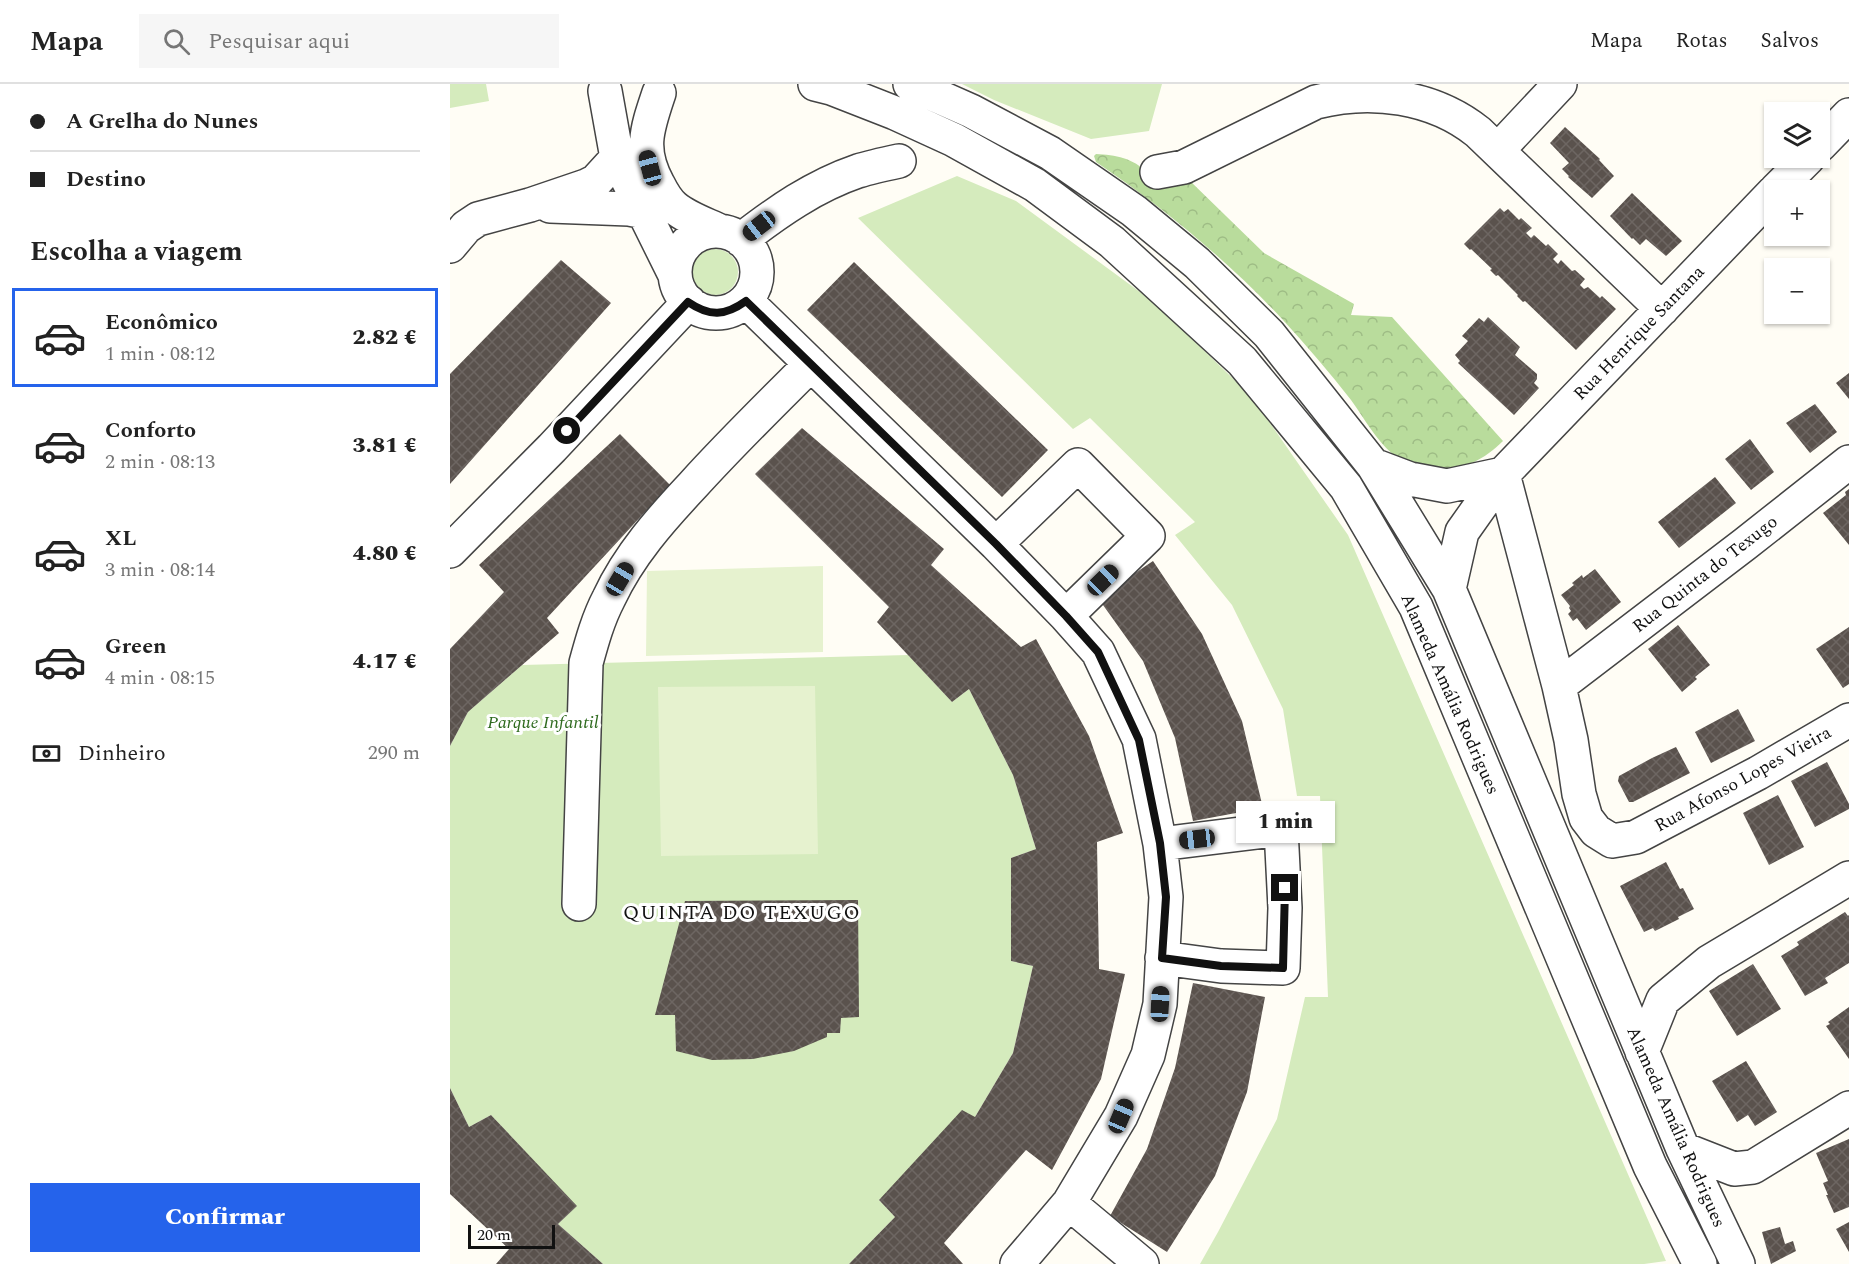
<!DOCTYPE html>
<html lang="pt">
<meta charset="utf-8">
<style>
:root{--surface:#fff;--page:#f6f6f6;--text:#222;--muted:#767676;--line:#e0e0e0;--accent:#2563eb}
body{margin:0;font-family:Spectral,serif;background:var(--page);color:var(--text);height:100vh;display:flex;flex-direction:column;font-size:22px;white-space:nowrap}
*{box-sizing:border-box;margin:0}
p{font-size:20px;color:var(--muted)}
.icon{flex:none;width:33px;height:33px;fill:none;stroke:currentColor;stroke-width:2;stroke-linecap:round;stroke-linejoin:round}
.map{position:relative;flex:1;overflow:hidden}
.sheet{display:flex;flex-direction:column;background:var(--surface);width:450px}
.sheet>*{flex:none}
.hud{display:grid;align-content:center;height:132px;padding:0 30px;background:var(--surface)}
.buttons{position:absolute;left:1314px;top:18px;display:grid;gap:12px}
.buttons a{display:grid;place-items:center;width:66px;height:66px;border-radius:0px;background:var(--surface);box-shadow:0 2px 4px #0004;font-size:30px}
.scale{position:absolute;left:18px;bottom:15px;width:87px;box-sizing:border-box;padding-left:6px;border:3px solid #111;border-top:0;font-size:16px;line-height:21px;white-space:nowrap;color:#111;-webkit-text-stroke:4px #fff;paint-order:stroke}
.end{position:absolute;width:27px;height:27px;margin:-14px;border:8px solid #111;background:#fff;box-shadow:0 0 0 3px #fff}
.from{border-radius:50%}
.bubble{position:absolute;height:42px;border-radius:0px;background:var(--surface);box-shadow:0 2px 4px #0004;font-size:20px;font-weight:800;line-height:42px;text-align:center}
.car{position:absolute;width:18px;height:36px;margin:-18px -9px;border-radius:8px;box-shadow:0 0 4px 2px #0007;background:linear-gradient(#222 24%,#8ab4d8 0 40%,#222 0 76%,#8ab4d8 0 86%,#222 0)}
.hud b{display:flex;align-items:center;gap:21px;height:57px;font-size:22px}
.hud b+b{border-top:2px solid var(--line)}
.hud i{width:15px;height:15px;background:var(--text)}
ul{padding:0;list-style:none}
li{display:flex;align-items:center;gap:18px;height:99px;margin:0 12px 9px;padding:0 18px;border:3px solid transparent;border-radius:0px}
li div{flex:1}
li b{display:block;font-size:22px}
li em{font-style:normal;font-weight:800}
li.selected{border-color:var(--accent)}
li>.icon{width:54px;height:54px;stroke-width:1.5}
h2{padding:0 30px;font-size:27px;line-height:72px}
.pay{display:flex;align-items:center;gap:15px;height:66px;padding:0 30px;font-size:22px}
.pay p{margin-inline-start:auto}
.action{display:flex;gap:12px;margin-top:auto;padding:12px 30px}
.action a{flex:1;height:69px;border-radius:0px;background:var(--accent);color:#fff;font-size:24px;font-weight:800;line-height:69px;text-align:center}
header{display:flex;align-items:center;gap:36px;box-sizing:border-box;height:84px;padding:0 30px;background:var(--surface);border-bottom:2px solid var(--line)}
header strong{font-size:28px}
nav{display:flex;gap:33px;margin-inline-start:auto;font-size:21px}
.search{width:420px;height:54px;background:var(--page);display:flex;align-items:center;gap:15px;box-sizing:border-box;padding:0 21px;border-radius:0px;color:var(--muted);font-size:22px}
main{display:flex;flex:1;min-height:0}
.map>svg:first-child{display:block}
</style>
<header>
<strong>Mapa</strong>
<div class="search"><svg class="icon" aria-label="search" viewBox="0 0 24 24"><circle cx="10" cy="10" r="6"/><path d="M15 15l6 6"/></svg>Pesquisar aqui</div>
<nav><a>Mapa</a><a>Rotas</a><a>Salvos</a></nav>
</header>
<main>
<section class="sheet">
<div class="hud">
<b><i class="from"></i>A Grelha do Nunes</b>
<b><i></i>Destino</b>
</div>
<h2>Escolha a viagem</h2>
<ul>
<li class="selected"><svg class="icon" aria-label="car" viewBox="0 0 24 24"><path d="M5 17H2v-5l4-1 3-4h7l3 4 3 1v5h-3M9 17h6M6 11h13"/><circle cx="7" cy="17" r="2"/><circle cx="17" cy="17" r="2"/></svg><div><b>Econômico</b><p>1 min · 08:12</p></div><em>2.82 €</em></li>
<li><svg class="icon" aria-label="car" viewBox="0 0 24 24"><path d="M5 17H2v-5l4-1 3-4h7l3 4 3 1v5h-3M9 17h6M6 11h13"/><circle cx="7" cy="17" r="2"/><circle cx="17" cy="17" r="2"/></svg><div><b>Conforto</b><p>2 min · 08:13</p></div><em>3.81 €</em></li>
<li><svg class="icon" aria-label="car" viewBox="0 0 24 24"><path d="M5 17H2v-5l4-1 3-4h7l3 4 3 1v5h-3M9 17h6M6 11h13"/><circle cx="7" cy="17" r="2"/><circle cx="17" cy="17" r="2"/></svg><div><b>XL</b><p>3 min · 08:14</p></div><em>4.80 €</em></li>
<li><svg class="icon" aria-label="car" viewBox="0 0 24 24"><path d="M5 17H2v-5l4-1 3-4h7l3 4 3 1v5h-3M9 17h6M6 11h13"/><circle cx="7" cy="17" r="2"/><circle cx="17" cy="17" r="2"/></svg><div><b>Green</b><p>4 min · 08:15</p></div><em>4.17 €</em></li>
</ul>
<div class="pay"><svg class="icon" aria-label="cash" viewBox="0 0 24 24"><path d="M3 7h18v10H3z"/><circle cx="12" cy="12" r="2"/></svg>Dinheiro<p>290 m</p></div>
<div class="action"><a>Confirmar</a></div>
</section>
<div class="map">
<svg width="1399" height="1180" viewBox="0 0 1399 1180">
<defs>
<pattern id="forest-crowns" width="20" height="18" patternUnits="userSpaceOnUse" patternTransform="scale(1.5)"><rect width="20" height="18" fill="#b9dc9c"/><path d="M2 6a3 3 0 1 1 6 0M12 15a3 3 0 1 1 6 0" fill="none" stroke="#9ebc85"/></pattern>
<pattern id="building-cross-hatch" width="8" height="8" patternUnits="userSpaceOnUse" patternTransform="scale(1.5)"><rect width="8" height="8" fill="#5a524d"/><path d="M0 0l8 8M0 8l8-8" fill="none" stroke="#6d6662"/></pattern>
</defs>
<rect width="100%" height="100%" fill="#fffdf5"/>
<!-- green -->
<path fill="#d5ebbd" d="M 0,0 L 36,0 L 39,17 L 0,24 Z
M 512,0 L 712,0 L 699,47 L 641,55 L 544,16 Z
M 507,92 L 566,117 L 705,219 L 802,313 L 898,451 L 1216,1177 L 1194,1180 L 750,1180 L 768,1148 L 827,1035 L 855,913 L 878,913 L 870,712 L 847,712 L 833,625 L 782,521 L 725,451 L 745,438 L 640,334 L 623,345 L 408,134 Z
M242 188a23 23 0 1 1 46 0a23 23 0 1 1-46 0Z
M 458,571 L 502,618 L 519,605 L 563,691 L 586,765 L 561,774 L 561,877 L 583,882 L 563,969 L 525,1033 L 429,1116 L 445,1133 L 399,1180 L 153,1180 L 108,1140 L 126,1122 L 41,1031 L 19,1043 L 0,1004 L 0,662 L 18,628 L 72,581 Z"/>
<!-- forest -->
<path fill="url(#forest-crowns)" d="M 646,70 C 665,71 684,74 697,89 L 738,95 L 814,169 L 904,220 L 901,231 L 942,233 L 1053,357 C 1027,383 993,395 958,380 C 932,368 917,338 901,316 C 880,289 857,262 833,236 C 777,176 714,124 646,78 L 644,72 Z"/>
<!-- pitch -->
<path fill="#e6f2cf" d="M 373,482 L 373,568 L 196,572 L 197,487 Z
M 365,602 L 368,770 L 211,772 L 208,603 Z"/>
<!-- building -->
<path fill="url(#building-cross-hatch)" d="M 1115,43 L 1150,75 L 1149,76 L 1164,92 L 1142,114 L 1118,93 L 1119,92 L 1112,85 L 1119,79 L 1100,59 Z
M 1182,109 L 1232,157 L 1216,172 L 1196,155 L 1190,161 L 1183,154 L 1182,155 L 1160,132 Z
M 1050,124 L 1054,128 L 1058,125 L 1069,136 L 1071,134 L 1082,144 L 1076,149 L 1081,154 L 1084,151 L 1096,162 L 1098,160 L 1108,170 L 1103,175 L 1108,180 L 1111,176 L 1122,187 L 1125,186 L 1135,195 L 1130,201 L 1134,205 L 1138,203 L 1150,214 L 1152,212 L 1166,225 L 1126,266 L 1075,217 L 1073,218 L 1067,212 L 1068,211 L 1048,191 L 1046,192 L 1040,186 L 1042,185 L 1021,165 L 1020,166 L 1014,160 Z
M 111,176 L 161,219 L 0,400 L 0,290 Z
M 404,178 L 598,366 L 552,413 L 357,226 Z
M 1038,233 L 1070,263 L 1065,271 L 1087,290 L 1087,295 L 1084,299 L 1089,304 L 1064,331 L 1008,279 L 1010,277 L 1005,271 L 1018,257 L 1012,252 L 1029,234 L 1034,238 Z
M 1399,289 L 1399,315 L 1386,299 Z
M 1365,320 L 1387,348 L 1360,369 L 1336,339 Z
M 352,344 L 494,465 L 481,481 L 571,563 L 586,555 L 639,652 L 673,749 L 647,758 L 649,885 L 675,890 L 651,995 L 602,1086 L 576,1066 L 494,1159 L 513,1180 L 399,1180 L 445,1133 L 429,1116 L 512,1026 L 525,1033 L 563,969 L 583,882 L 561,877 L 561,774 L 586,765 L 563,691 L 519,605 L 502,618 L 427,538 L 439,523 L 305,390 Z
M 170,350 L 220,401 L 97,534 L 109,549 L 18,628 L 0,662 L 0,565 L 54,508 L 29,481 Z
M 1300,355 L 1324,388 L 1301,406 L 1275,375 Z
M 1265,393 L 1286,419 L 1229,464 L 1208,438 Z
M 1399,405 L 1399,461 L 1373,429 L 1396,411 L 1395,408 Z
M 703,477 L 752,550 L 792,637 L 813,724 L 743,737 L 725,654 L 693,577 L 648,514 Z
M 1145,485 L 1171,518 L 1136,546 L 1127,534 L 1123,537 L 1118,530 L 1121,527 L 1119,524 L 1120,522 L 1111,511 L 1124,501 L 1122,499 L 1132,491 L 1133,494 Z
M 1228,541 L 1260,581 L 1245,593 L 1247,595 L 1232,608 L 1198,565 Z
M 1399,543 L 1399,600 L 1393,604 L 1366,565 Z
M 1288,625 L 1305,657 L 1261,679 L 1245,648 Z
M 1226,663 L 1240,689 L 1183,718 L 1179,718 L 1168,697 L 1169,692 L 1202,674 Z
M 1377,678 L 1399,720 L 1399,725 L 1365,743 L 1341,697 Z
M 1328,711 L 1354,763 L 1319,781 L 1293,729 Z
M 1216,778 L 1230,805 L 1233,804 L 1244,825 L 1228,833 L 1229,835 L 1205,847 L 1203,844 L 1194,848 L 1170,802 Z
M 408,816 L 409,933 L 391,934 L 390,949 L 377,949 L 377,953 L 344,967 L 303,975 L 262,976 L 226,967 L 225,931 L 205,931 L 235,817 Z
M 1395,828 L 1398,832 L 1399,831 L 1399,879 L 1375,894 L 1378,899 L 1355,912 L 1331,872 L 1349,861 L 1347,858 Z
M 1303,880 L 1331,925 L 1287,952 L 1259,907 Z
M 743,899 L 815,913 L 797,1008 L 765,1092 L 717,1168 L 660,1132 L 697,1065 L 725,984 Z
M 1399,923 L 1399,975 L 1376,942 L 1380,940 L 1378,938 Z
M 1296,977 L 1327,1028 L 1305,1042 L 1298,1031 L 1287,1038 L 1262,997 Z
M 0,1004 L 19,1043 L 41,1031 L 127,1122 L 108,1140 L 153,1180 L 46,1180 L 59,1165 L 0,1110 Z
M 1399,1055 L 1399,1123 L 1384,1129 L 1376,1111 L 1378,1111 L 1373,1099 L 1378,1097 L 1366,1069 Z
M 1399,1138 L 1399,1168 L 1386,1145 Z
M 1330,1143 L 1335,1160 L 1343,1157 L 1346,1167 L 1321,1180 L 1312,1148 Z"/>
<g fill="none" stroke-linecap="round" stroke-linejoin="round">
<defs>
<path id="minor" d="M 365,0 L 381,4 L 445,29 L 504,56 L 585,101 L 662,158 L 792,277 L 896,403 L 966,523 L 1200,1082 L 1250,1180
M 460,0 L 521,27 L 600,69 L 684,127 L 747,179 L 819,250 L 923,381 L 999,505 L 1233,1065 L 1288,1180
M 155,7 L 167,74 L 225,191
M 209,9 C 197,45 189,65 208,100 C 212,108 217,117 224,123 C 237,134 255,140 270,147
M 1370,61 L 1399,31
M 1048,66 L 1110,0
M 707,88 L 734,83 L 866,18 C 921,4 983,12 1028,48 L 1212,225
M 1326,106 L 1358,74
M 100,122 L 179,125 L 195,128
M225 188a41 41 0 1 1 82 0a41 41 0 1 1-82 0Z
M 291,156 C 327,128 364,102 408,87 C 421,83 435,80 449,77
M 0,162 L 16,143 L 28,135 L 80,121 L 136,102 L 146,97 L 167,74
M 296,217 L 546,460 L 616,532 L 648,568 L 689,655 L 710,760 L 716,813 L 710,920 L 698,971 L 671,1032 L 619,1119 L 567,1180
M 923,381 L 960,395 L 997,402 L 1053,390
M 1053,390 L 1109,602 L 1121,656 L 1129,710 L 1136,734 L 1146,747 L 1162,757 L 1186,753 L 1308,689 L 1399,636
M 546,460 L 628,381 L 698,452 L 616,532
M 0,467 L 102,364 L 239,218
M 999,505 L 1012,448 L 1053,390 L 1324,108
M 1109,602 L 1295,460 L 1399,378
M 710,760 L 831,745 L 835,824 L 833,884 L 771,882 L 712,874
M 129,820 L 136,579 C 142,557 148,535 159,514 C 179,471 211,435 243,401 C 281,359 321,320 361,280
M 1192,968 L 1213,916 L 1259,878 L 1399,794
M 1233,1065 L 1284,1085 L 1303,1083 L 1399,1024
M 619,1119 L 692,1180"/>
</defs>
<!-- minor casing -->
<use href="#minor" stroke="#444" stroke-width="36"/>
<!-- minor -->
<use href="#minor" stroke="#fff" stroke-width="33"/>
</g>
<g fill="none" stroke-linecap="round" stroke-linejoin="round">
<!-- route -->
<path stroke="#111" stroke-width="8" d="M 117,347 L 238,218 C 260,233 275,232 296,217 L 546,460 L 616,532 L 648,568 L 689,656 L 710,759 L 716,813 L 712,874 L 771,882 L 833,884 L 835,804"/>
</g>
<g text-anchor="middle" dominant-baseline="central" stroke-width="6" stroke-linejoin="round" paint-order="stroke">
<!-- street labels -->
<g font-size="18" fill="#111" stroke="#fff">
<text transform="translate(1189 249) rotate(-46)">Rua Henrique Santana</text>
<text transform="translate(1255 490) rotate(-38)">Rua Quinta do Texugo</text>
<text transform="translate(1000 610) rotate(66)">Alameda Amália Rodrigues</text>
<text transform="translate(1293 695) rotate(-29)">Rua Afonso Lopes Vieira</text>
<text transform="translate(1226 1043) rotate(66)">Alameda Amália Rodrigues</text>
</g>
<!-- park labels -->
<g font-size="18" font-style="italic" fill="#2f6b1f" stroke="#fff">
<text x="93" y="638">Parque Infantil</text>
</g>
<!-- neighbourhood labels -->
<g font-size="20" letter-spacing="1.5" fill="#111" stroke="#fff">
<text x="292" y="829">QUINTA DO TEXUGO</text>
</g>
</g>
</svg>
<div class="buttons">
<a><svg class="icon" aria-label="layers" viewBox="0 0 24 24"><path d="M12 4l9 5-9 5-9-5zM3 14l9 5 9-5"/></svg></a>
<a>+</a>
<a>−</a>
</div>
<div class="scale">20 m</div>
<i class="end from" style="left:117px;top:347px"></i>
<i class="end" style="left:835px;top:804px"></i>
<div class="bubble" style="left:786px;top:717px;width:99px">1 min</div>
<i class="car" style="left:200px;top:84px;rotate:345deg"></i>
<i class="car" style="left:309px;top:142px;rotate:232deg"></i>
<i class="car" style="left:170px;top:495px;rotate:31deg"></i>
<i class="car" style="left:653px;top:496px;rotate:46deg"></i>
<i class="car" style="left:747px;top:755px;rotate:263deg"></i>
<i class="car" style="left:710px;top:920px;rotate:3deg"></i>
<i class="car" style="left:671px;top:1032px;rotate:23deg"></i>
</div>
</main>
